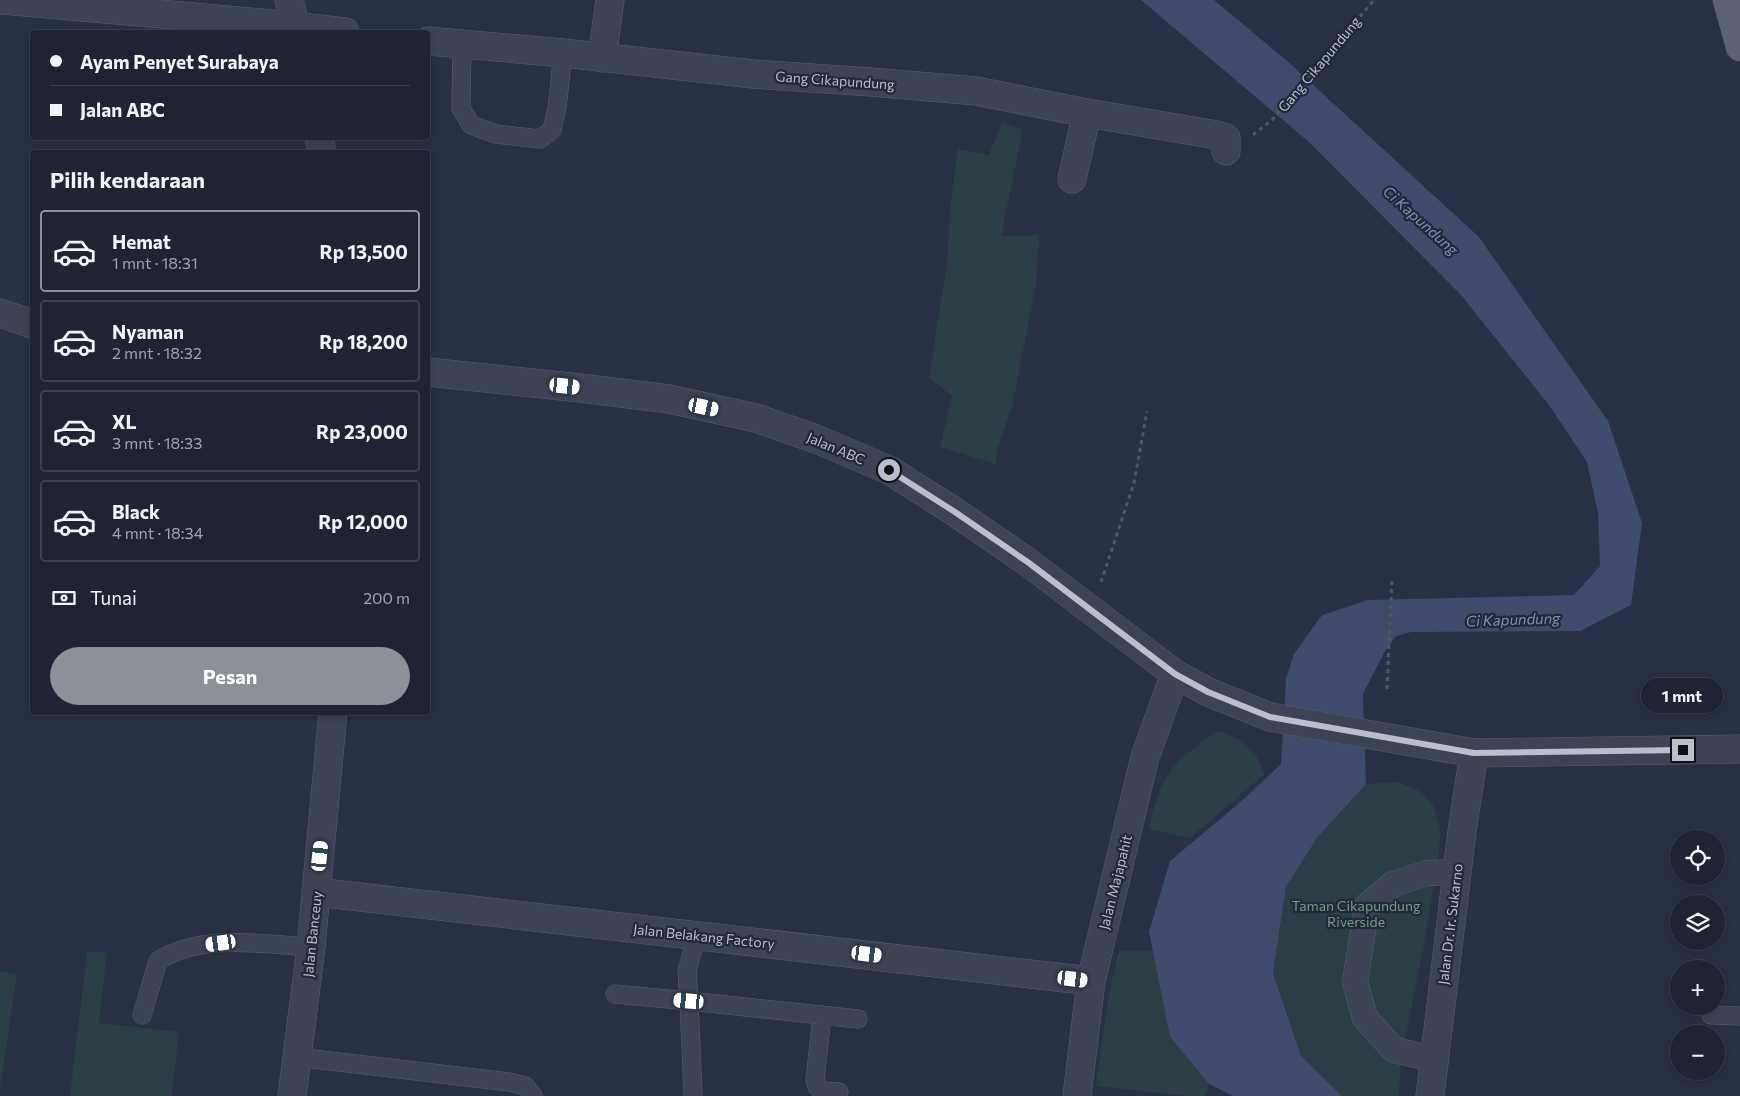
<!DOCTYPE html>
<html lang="id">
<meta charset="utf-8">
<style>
:root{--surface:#1e2433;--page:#2b303f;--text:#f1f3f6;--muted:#a1a4ac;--line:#3c414e;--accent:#8c9099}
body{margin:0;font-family:Commissioner,sans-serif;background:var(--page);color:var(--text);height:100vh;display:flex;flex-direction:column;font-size:19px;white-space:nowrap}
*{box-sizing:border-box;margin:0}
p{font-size:16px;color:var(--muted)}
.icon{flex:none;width:28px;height:28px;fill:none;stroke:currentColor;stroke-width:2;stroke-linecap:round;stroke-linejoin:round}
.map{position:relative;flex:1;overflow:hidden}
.sheet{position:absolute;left:30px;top:150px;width:400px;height:565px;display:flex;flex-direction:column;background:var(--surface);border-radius:5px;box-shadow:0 2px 8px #0003,0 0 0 1px var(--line)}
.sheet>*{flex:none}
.guide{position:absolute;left:30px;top:30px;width:400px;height:110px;border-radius:5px;box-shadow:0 2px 8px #0003,0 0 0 1px var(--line);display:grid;align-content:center;height:110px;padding:0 20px;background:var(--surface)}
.buttons{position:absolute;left:1670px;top:830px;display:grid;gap:10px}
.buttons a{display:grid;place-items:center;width:55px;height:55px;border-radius:50%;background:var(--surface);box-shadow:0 2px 8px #0003,0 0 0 1px var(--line);font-size:25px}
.end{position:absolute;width:22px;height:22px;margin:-11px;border:6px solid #babfcd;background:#111;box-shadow:0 0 0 2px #111}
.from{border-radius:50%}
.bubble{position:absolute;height:35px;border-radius:18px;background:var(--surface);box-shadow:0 2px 8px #0003,0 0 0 1px var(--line);font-size:16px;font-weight:700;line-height:35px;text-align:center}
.car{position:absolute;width:15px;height:30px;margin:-15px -8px;border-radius:6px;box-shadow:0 0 4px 1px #0007;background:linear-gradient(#fff 24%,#345 0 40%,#fff 0 76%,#345 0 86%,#fff 0)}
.guide b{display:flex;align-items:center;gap:18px;height:48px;font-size:19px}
.guide b+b{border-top:1px solid var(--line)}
.guide i{width:12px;height:12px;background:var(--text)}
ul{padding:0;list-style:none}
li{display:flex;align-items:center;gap:15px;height:82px;margin:0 10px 8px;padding:0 10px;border:2px solid var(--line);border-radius:5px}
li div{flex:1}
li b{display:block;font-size:19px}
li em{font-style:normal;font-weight:700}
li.active{border-color:var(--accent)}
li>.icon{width:45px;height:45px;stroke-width:1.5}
h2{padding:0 20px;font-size:22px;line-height:60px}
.pay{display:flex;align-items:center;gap:12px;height:55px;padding:0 20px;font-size:19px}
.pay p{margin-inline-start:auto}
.action{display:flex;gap:10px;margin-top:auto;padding:10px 20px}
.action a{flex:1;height:58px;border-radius:30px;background:var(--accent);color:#fff;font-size:20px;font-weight:700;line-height:58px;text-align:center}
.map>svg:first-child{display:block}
</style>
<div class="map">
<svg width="1740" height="1096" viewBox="0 0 1740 1096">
<rect width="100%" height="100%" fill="#283044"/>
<!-- green -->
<path fill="#2a3e45" d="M 1002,122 L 1023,129 L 1004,222 L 1003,236 L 1039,235 L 1036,285 L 1012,407 L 996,453 L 996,464 L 940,447 L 952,396 L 929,378 L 947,263 L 950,207 L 958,149 L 989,155 Z
M 1218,731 L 1238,739 L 1256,755 L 1264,775 L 1190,838 L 1149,829 C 1153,811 1157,793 1166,778 C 1178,758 1199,744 1218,731 Z
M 1398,782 L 1421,792 L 1433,805 L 1440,828 L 1439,855 L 1424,945 L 1401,1060 L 1399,1096 L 1342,1096 L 1301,1056 L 1273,973 L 1286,887 L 1317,838 L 1366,784 Z
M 1153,950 L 1170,1037 L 1209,1084 L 1205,1096 L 1185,1096 L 1096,1086 L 1109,993 L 1119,951 Z
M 87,951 L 107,953 L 99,1023 L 179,1032 L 172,1096 L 70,1096 Z
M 0,972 L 17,974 L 0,1090 Z"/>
<!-- water -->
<path fill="#3e4b6d" d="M 1141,0 L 1214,0 L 1286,60 L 1479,237 L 1608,421 L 1642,523 L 1631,605 L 1580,631 L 1411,632 L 1396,636 L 1384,653 L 1363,694 L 1366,784 L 1317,838 L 1286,887 L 1273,973 L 1301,1056 L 1342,1096 L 1233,1096 L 1209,1084 L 1170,1037 L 1149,932 L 1170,861 L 1237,805 L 1281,764 L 1286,679 L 1294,654 L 1322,615 L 1368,600 L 1574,595 L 1600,566 L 1598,513 L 1587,462 L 1549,405 L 1461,295 L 1309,142 Z"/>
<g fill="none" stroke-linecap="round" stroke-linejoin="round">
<defs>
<path id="service" d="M 462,44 L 461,108 L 471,125 L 496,134 L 540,139 L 552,130 L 557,108 L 563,53
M 697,935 L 687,971 L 689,1001 L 858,1019
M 615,994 L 689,1001 L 693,1094
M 142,1015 L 158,961 C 202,933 261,944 311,947
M 822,1015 L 815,1080 L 817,1087 L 824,1091 L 839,1092
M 1711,1015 L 1740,1016
M 297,1057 L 509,1082 L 525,1086 L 533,1096"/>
<path id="pedestrian" d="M 1434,1059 L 1394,1050 L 1365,1018 L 1355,982 L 1367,906 L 1393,884 L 1427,873 L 1457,872"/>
<path id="minor" d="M 3,0 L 284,25 L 345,32
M 428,41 L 563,53 L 753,74 L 871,82 L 976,91 L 1087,113 L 1217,135 L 1226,138 L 1226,151
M 602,58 L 610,0
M 1072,179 L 1087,113
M 316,892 L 1091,981
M 1077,1096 L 1091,981 L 1145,757 L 1175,674
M 1430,1096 L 1462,831 L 1474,753"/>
<path id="tertiary" d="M 289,0 L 297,32
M 319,138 L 322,152
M 0,313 L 32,324
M 428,372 L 580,388 L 669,399 L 756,418 L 816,439 L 889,470 L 955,512 L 1029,563 L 1175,674 L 1208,692 L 1270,717 L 1474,753 L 1740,749
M 292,1096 L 311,947 L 333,712"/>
<path id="primary" d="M 1727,0 L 1740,47"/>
</defs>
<!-- service casing -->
<use href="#service" stroke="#585e6e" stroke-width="19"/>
<!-- pedestrian casing -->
<use href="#pedestrian" stroke="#585e6e" stroke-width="26"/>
<!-- minor casing -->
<use href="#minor" stroke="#585e6e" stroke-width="29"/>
<!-- tertiary casing -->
<use href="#tertiary" stroke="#585e6e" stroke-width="29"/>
<!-- primary casing -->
<use href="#primary" stroke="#464c5d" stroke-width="29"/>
<!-- path -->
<path stroke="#485b61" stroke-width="3" stroke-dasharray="4 4" stroke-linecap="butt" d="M 1253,135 L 1272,120 L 1374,0
M 93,152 L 100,152
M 1101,582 L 1134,483 L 1147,411
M 1387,689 L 1392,579"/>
<!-- service -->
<use href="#service" stroke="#3c4354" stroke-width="18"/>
<!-- pedestrian -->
<use href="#pedestrian" stroke="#3c4354" stroke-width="25"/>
<!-- minor -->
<use href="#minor" stroke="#3c4354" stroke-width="28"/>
<!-- tertiary -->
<use href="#tertiary" stroke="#3c4354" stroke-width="28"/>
<!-- primary -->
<use href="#primary" stroke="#5a6274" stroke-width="28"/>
</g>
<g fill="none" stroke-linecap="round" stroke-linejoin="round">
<!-- route -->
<path stroke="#babfcd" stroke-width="6" d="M 889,470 L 955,512 L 1029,563 L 1175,674 L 1208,692 L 1270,717 L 1474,753 L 1683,750"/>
</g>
<g text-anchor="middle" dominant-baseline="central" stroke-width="4.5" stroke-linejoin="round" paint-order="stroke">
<!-- street labels -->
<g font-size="14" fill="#babfcd" stroke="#212839">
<text transform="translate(1319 64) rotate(-50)">Gang Cikapundung</text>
<text transform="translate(835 80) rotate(4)">Gang Cikapundung</text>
<text transform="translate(836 448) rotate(23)">Jalan ABC</text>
<text transform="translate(1115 882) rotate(-76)">Jalan Majapahit</text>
<text transform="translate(1450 924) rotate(-83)">Jalan Dr. Ir. Sukarno</text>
<text transform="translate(312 934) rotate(-84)">Jalan Banceuy</text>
<text transform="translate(704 936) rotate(6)">Jalan Belakang Factory</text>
</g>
<!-- park labels -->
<g font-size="14" fill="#719e82" stroke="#212839">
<text x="1356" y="905">Taman Cikapundung<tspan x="1356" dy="16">Riverside</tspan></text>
</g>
<!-- water labels -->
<g font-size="15" font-style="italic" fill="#8190b4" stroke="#212839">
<text transform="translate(1421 220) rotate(42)">Ci Kapundung</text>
<text transform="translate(1513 619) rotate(-2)">Ci Kapundung</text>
</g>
</g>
</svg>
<div class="buttons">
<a><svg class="icon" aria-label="locate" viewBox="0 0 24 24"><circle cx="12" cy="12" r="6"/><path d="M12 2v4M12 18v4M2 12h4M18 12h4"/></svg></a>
<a><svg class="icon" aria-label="layers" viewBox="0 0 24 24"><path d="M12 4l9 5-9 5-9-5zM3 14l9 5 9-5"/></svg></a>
<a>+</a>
<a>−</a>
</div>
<i class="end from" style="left:889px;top:470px"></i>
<i class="end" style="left:1683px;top:750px"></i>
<div class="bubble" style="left:1641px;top:678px;width:82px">1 mnt</div>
<i class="car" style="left:565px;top:386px;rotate:96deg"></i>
<i class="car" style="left:704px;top:407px;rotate:102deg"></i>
<i class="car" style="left:320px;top:856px;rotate:6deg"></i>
<i class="car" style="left:221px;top:943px;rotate:262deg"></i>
<i class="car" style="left:867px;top:954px;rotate:97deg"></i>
<i class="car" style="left:1073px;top:979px;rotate:97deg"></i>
<i class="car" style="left:689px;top:1001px;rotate:275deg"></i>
<div class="guide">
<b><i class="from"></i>Ayam Penyet Surabaya</b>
<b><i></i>Jalan ABC</b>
</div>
<section class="sheet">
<h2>Pilih kendaraan</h2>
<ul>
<li class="active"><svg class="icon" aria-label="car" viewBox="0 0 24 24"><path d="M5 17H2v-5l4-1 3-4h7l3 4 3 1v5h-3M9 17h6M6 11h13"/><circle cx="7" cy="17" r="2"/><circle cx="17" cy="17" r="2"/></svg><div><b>Hemat</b><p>1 mnt · 18:31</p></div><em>Rp 13,500</em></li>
<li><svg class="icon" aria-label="car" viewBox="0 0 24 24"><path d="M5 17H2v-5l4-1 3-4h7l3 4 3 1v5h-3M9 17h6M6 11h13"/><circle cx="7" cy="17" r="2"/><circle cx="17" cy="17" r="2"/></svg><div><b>Nyaman</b><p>2 mnt · 18:32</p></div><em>Rp 18,200</em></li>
<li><svg class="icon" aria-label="car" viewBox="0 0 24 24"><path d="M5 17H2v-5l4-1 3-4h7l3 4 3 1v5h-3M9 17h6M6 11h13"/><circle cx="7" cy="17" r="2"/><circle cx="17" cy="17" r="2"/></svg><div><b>XL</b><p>3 mnt · 18:33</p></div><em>Rp 23,000</em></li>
<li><svg class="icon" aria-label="car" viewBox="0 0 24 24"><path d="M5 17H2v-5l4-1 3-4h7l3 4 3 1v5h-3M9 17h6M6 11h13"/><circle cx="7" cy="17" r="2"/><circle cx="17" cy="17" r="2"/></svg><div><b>Black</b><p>4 mnt · 18:34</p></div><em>Rp 12,000</em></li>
</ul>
<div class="pay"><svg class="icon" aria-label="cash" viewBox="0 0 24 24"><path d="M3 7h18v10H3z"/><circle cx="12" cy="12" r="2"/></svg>Tunai<p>200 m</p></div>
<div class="action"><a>Pesan</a></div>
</section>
</div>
